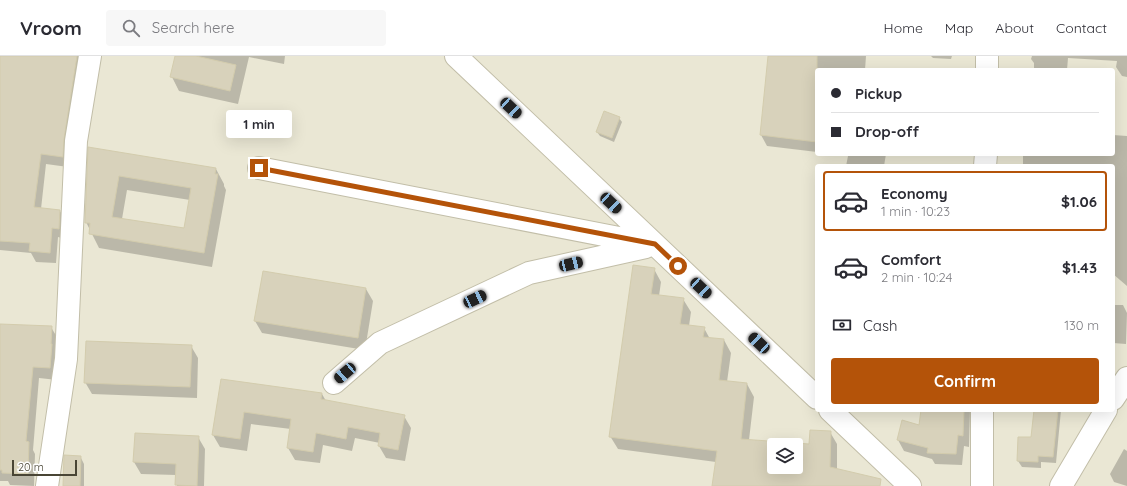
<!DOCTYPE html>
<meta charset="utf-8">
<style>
:root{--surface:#fff;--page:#f7f7f7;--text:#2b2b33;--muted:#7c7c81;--line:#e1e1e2;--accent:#b45309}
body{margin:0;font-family:Quicksand,sans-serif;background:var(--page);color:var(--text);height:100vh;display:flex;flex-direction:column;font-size:15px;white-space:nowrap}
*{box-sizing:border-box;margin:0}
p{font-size:13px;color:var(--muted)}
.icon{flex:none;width:22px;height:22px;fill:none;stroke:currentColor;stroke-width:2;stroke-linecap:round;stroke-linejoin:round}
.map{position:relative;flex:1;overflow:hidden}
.side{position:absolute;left:815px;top:108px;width:300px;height:248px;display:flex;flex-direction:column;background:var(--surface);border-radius:4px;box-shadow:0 4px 16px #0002}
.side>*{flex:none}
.guide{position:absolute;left:815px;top:12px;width:300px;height:88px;border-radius:4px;box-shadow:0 4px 16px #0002;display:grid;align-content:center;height:88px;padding:0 16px;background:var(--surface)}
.fabs{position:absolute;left:767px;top:382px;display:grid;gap:8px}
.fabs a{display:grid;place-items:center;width:36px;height:36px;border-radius:4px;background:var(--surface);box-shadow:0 4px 16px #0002;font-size:20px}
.scale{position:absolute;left:12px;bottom:10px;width:65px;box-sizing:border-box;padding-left:4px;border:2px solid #494535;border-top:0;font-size:11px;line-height:14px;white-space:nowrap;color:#494535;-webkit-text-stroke:3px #fff;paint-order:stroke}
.end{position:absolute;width:18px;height:18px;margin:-9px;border:5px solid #b45309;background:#fff;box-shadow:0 0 0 2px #fff}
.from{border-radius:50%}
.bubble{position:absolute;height:28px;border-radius:4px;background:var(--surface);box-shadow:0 4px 16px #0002;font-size:13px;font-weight:700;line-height:28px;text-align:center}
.car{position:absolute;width:12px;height:24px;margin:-12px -6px;border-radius:5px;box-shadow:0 0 3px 1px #0007;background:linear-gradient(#222 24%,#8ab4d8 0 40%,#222 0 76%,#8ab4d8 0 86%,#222 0)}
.guide b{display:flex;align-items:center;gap:14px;height:38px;font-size:15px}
.guide b+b{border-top:1px solid var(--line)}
.guide i{width:10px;height:10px;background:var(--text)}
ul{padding:7px 0 0;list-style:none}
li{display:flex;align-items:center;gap:12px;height:60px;margin:0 8px 6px;padding:0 8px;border:2px solid transparent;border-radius:4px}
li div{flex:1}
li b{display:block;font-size:15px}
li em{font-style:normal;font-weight:700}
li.on{border-color:var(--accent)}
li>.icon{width:36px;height:36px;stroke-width:1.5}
.pay{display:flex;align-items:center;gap:10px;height:44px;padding:0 16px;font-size:15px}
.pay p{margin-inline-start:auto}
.button{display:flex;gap:8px;margin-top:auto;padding:8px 16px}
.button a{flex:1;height:46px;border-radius:4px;background:var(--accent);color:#fff;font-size:16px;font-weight:700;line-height:46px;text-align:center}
header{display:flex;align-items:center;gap:24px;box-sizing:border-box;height:56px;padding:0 20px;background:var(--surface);border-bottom:1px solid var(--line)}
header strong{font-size:19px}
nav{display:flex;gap:22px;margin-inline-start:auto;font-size:14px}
.search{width:280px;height:36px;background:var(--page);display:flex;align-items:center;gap:10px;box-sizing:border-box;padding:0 14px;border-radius:4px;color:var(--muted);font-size:15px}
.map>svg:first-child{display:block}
</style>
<header>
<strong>Vroom</strong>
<div class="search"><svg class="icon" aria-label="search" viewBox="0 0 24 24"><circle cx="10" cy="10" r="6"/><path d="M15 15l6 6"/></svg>Search here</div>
<nav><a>Home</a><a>Map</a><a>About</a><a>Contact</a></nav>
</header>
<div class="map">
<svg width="1127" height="430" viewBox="0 0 1127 430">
<rect width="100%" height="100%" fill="#f5f3e7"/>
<!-- residential -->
<path fill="#eae7d4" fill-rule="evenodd" d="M 0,0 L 1127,0 L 1127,430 L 0,430 ZM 817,14 L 1113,14 L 1113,98 L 817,98 ZM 817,110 L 1113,110 L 1113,354 L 817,354 ZM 774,389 L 796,389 L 796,411 L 774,411 Z"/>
<!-- shadow -->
<path fill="#0003" fill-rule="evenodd" d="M 0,0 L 91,0 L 68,111 L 46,108 L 41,153 L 60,155 L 66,165 L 65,183 L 58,181 L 56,207 L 36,206 L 31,197 L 0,194 Z
M 176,0 L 285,0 L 284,8 L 249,1 L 238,48 L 179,35 L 172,21 Z
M 769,0 L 866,0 L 865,14 L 817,14 L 817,96 L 767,90 L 761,79 Z
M 931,0 L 952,0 L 951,3 L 933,2 Z
M 1032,0 L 1127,0 L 1127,21 L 1122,20 L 1116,11 L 1117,5 L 1068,2 L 1067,14 L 1034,14 L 1034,7 L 1031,3 Z
M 619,62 L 622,66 L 614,86 L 600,80 L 597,76 Z
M 1113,79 L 1127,80 L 1127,230 L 1113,218 L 1113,110 L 1023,110 L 1023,98 L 1113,98 Z
M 89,92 L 216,113 L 224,128 L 224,130 L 226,134 L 212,211 L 99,192 L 86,166 ZM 127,134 L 190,144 L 185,174 L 122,163 Z
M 831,98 L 886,98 L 884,110 L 846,110 L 848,100 Z
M 654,213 L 661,226 L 659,240 L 683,243 L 691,256 L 689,270 L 704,272 L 710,283 L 724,284 L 731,297 L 727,326 L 747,328 L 754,341 L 749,384 L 810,389 L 830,376 L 837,388 L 837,414 L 878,430 L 713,430 L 716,406 L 618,393 L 610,380 ZM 774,389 L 796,389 L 796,411 L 774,411 Z
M 263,216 L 366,233 L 373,245 L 365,294 L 262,277 L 255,265 Z
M 1113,249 L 1123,249 L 1127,257 L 1126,288 L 1113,287 Z
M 0,269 L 51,271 L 58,283 L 57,324 L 39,322 L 33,394 L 35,398 L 34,430 L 10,429 L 8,425 L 0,425 Z
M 191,290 L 198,302 L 197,342 L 92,338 L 85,326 Z
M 222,324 L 322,338 L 326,345 L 404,360 L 411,372 L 405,405 L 386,402 L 379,390 L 380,387 L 355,382 L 352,395 L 323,389 L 320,407 L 295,404 L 288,392 L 291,373 L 251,368 L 247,395 L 220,391 L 213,379 Z
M 922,354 L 970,354 L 969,391 L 964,390 L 962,409 L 935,408 L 932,403 L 904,395 L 898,384 L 920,370 Z
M 1035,354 L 1061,354 L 1056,407 L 1041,406 L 1041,412 L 1022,411 L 1018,405 L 1032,382 Z
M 198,381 L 205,393 L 204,430 L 177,430 L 176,419 L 141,418 L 134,406 Z
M 1124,393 L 1127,395 L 1127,430 L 1114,426 L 1110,418 Z
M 80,400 L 84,408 L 84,430 L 64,430 Z"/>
<!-- building -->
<path fill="#d8d2bb" stroke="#d3ccad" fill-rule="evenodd" d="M 0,0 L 77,0 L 64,83 L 63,101 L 41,98 L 34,151 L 60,154 L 59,173 L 52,172 L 50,197 L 29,195 L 30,187 L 0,185 Z
M 175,0 L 196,0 L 236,9 L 230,35 L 170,21 Z
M 768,0 L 817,0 L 817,86 L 760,79 Z
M 604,55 L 620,61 L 612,82 L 596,76 Z
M 88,91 L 216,112 L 215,118 L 218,118 L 204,197 L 89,178 L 90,167 L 85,167 ZM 119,120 L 191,132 L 184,172 L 112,161 Z
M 633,209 L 655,212 L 651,238 L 684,242 L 680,268 L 705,271 L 703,281 L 724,283 L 719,324 L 747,327 L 741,383 L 809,388 L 810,374 L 831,375 L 830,411 L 881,423 L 880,430 L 712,430 L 717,395 L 609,381 ZM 774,389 L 796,389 L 796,411 L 774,411 Z
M 263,215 L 366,232 L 358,282 L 254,265 Z
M 0,268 L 52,270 L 51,288 L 52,288 L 50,312 L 33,311 L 26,385 L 29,386 L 28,418 L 2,417 L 2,414 L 0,414 Z
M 86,285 L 192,289 L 190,331 L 84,327 Z
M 221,323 L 322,337 L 321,343 L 405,359 L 398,394 L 378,390 L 380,377 L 348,371 L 346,383 L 316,377 L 313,396 L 287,392 L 291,363 L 244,356 L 240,383 L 212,379 Z
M 921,354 L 964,354 L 963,380 L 958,379 L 956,398 L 927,397 L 928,392 L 897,384 L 902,364 L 919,369 Z
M 1034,354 L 1058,354 L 1053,401 L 1038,400 L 1038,406 L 1017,405 L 1018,381 L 1031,381 Z
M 135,377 L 199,380 L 197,430 L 175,429 L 176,408 L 133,406 Z
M 64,399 L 81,400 L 80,430 L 63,430 Z"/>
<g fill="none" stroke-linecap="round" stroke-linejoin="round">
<defs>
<path id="minor" d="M 456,0 L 817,342
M 987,14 L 987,0
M 985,110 L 986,98
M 259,112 L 655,189
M 334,327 L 380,287 L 529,217 L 646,191
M 1113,343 L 1127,322
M 830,354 L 910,430
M 47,430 L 66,303 L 76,85 L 90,0
M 982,430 L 982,354
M 1061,430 L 1106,354"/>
</defs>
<!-- minor casing -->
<use href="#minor" stroke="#c2bea8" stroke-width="24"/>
<!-- minor -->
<use href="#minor" stroke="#fff" stroke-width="22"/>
</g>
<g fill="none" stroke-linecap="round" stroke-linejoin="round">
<!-- route -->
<path stroke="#b45309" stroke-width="5" d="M 259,112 L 655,188 L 678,210"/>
</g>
</svg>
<div class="fabs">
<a><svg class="icon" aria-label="layers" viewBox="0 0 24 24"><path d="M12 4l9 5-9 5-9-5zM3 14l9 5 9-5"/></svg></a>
</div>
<div class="scale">20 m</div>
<i class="end from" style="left:678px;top:210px"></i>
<i class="end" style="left:259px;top:112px"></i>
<div class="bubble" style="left:226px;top:54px;width:66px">1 min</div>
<i class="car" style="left:511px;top:52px;rotate:133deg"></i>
<i class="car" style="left:611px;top:147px;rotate:133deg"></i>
<i class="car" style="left:571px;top:208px;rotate:77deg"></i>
<i class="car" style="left:701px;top:232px;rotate:133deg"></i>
<i class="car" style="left:475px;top:243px;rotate:65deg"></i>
<i class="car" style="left:759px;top:287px;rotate:313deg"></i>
<i class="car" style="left:345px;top:317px;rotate:229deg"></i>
<div class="guide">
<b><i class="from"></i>Pickup</b>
<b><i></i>Drop-off</b>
</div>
<section class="side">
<ul>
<li class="on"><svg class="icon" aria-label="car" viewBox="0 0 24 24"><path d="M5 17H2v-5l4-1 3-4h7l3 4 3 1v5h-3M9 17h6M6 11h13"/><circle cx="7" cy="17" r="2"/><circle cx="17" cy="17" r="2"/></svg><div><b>Economy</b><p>1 min · 10:23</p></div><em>$1.06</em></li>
<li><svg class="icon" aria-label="car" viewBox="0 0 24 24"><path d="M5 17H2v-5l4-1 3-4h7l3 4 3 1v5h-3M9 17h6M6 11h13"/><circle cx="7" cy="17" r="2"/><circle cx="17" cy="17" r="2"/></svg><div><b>Comfort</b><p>2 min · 10:24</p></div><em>$1.43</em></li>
</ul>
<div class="pay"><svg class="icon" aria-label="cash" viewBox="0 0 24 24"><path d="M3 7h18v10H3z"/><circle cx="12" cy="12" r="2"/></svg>Cash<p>130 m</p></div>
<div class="button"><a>Confirm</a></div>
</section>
</div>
